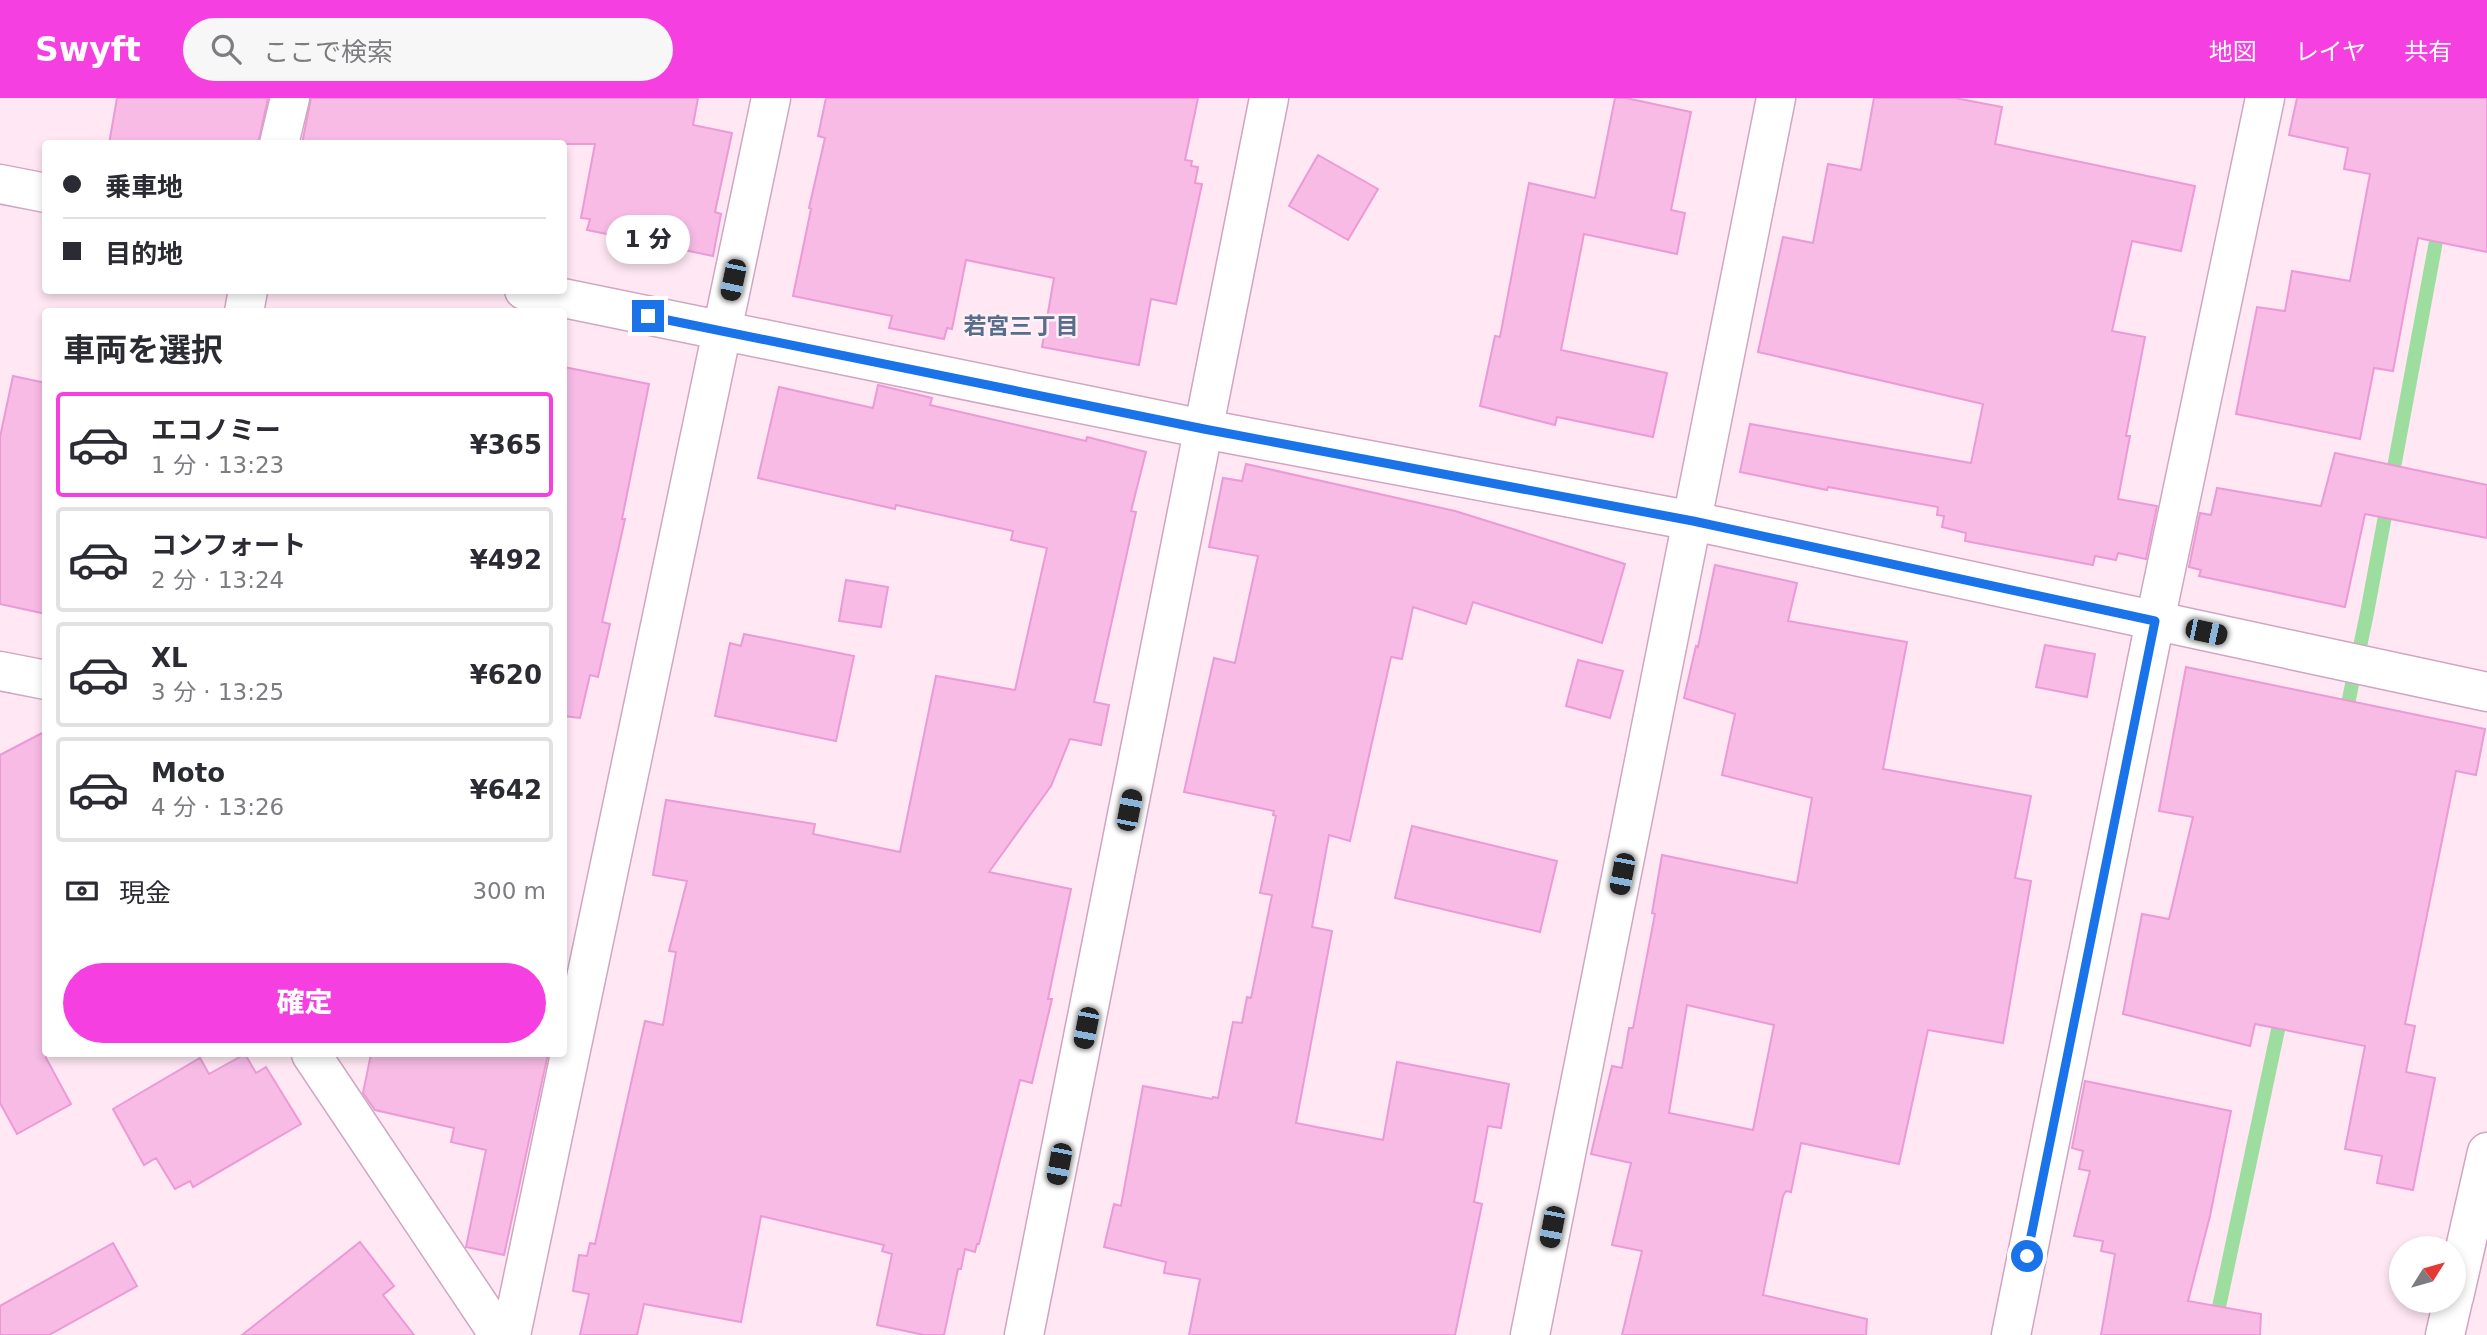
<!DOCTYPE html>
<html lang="ja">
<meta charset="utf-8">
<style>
:root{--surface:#fff;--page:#f7f7f7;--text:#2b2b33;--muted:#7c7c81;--line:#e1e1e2;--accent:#f53fe0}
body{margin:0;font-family:"DejaVu Sans","Noto Sans JP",sans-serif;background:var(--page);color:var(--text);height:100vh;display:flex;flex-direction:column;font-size:26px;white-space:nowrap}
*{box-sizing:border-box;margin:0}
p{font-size:23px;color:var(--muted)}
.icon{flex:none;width:38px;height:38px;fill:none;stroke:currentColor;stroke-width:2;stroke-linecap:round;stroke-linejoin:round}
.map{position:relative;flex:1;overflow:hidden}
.drawer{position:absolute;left:42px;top:210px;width:525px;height:749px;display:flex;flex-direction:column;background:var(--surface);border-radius:7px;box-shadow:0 4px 10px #0003}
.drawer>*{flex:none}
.banner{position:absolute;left:42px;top:42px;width:525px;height:154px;border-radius:7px;box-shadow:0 4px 10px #0003;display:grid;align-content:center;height:154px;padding:0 21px;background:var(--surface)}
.needle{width:46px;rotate:53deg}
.controls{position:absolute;left:2389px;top:1138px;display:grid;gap:14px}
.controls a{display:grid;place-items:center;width:77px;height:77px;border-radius:50%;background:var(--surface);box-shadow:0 4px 10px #0003;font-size:35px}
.end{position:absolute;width:32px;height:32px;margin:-16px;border:9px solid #1a73e8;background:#fff;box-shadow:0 0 0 4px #fff}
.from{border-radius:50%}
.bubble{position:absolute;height:49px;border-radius:24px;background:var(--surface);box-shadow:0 4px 10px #0003;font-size:23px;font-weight:800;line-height:49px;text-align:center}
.car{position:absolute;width:21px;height:42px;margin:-21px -10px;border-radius:9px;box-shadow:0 0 5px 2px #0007;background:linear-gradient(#222 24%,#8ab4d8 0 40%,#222 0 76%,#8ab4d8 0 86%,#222 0)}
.banner b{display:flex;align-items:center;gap:24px;height:66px;font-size:26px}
.banner b+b{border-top:2px solid var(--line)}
.banner i{width:18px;height:18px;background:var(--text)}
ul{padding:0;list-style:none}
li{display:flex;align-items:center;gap:21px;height:105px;margin:0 14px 10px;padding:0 7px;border:4px solid var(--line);border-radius:7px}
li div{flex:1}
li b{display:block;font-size:26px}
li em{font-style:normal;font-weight:800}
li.on{border-color:var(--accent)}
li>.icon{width:63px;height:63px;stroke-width:1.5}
h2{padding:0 21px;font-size:32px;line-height:84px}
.pay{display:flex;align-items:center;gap:18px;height:77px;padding:0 21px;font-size:26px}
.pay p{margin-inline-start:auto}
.cta{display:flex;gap:14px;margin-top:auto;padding:14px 21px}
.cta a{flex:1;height:80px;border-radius:42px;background:var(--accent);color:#fff;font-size:28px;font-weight:800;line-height:80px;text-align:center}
header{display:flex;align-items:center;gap:42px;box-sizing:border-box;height:98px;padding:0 35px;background:var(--accent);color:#fff}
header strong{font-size:33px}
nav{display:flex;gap:38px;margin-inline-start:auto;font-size:24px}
.search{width:490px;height:63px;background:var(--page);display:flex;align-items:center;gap:18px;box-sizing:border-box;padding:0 24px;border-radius:38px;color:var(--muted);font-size:26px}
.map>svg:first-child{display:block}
</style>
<header>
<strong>Swyft</strong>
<div class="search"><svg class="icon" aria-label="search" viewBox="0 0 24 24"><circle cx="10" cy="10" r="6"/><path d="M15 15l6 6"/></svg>ここで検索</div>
<nav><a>地図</a><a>レイヤ</a><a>共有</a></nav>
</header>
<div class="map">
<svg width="2487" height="1237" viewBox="0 0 2487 1237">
<rect width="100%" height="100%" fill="#ffe7f3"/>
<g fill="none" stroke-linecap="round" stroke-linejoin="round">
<!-- stream -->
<path stroke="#9ddea0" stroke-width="14" d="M 2345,620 L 2367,515 L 2439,127
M 2213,1237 L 2282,913"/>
</g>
<!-- building -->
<path fill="#f7bbe6" stroke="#ec9ad5" stroke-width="2" fill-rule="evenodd" d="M 117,0 L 268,0 L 258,46 L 109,46 Z
M 311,0 L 698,0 L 693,27 L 732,35 L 715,114 L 721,116 L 713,158 L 587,132 L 590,121 L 581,120 L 595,46 L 302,46 Z
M 826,0 L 1198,0 L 1185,62 L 1192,63 L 1191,68 L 1198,69 L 1195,85 L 1202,86 L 1176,206 L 1151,201 L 1139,267 L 1042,249 L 1054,180 L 966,162 L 952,231 L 947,230 L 944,241 L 889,230 L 892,218 L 793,198 L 811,111 L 809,110 L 825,40 L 818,38 Z
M 1615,0 L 1626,0 L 1691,14 L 1671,112 L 1685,115 L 1677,156 L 1584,136 L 1561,252 L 1667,275 L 1653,339 L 1557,319 L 1555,327 L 1480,308 L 1495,238 L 1500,239 L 1529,85 L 1595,100 Z
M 1874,0 L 1955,0 L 2002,9 L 1995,46 L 2195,88 L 2181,153 L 2132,143 L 2112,233 L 2145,239 L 2126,338 L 2130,338 L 2118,401 L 2157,408 L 2146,461 L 2118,455 L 2116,462 L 2095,458 L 2093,467 L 1965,443 L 1966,435 L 1942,429 L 1944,418 L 1937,417 L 1938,409 L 1828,389 L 1827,392 L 1740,374 L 1750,326 L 1971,365 L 1983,306 L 1758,254 L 1783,139 L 1813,145 L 1828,66 L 1861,72 Z
M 2297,0 L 2487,0 L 2487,154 L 2418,140 L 2393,273 L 2374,270 L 2360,341 L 2236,316 L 2257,209 L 2285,213 L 2292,173 L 2350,183 L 2370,76 L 2344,71 L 2348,50 L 2289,37 Z
M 1318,57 L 1378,91 L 1348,142 L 1289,108 Z
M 564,269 L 649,286 L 622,421 L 625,421 L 602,524 L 610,526 L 598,579 L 590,577 L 580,620 L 564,618 Z
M 13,278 L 46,285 L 46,516 L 0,506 L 0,339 Z
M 878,287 L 932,300 L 930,307 L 1086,343 L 1087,339 L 1146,354 L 1131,413 L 1136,414 L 1094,604 L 1109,607 L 1101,647 L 1070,641 L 1051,688 L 989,774 L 1071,791 L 1048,901 L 1052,901 L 1032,985 L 1020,982 L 979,1146 L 977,1146 L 975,1154 L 965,1151 L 961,1171 L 958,1171 L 944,1237 L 924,1237 L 877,1227 L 892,1156 L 882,1153 L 884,1147 L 761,1118 L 741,1224 L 644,1206 L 637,1237 L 580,1237 L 589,1196 L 573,1193 L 579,1157 L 587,1158 L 590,1145 L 595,1146 L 645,923 L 663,927 L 676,854 L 669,853 L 687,783 L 653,777 L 666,702 L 815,726 L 813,736 L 900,754 L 936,578 L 1015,592 L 1047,450 L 1011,442 L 1013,433 L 896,407 L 895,411 L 758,380 L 779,289 L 873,310 Z
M 2335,355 L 2487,387 L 2487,440 L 2365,416 L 2345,509 L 2199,478 L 2201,472 L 2189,469 L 2200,415 L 2211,417 L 2217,390 L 2321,408 Z
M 1246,366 L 1455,413 L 1625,466 L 1602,545 L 1473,504 L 1466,526 L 1413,509 L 1402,561 L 1391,559 L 1350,743 L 1329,737 L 1312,829 L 1332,833 L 1296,1025 L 1383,1042 L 1397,964 L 1509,986 L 1501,1030 L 1488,1028 L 1474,1104 L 1482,1106 L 1455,1237 L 1189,1237 L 1200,1181 L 1164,1175 L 1166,1164 L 1104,1149 L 1114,1106 L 1121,1108 L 1143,988 L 1212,1001 L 1213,999 L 1218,1000 L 1233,924 L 1242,925 L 1247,899 L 1251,900 L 1272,797 L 1260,795 L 1276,718 L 1273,717 L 1274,713 L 1184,694 L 1214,560 L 1235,565 L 1258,458 L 1209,449 L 1223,380 L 1242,383 Z
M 1715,467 L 1797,485 L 1788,523 L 1907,544 L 1883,671 L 2031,698 L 2015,780 L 2031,783 L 2003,945 L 1928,932 L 1899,1066 L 1801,1045 L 1791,1094 L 1786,1093 L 1783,1098 L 1763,1197 L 1867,1221 L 1866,1237 L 1622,1237 L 1642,1153 L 1612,1147 L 1631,1065 L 1591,1056 L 1612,968 L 1622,970 L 1629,930 L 1633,930 L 1655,816 L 1652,815 L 1662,757 L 1797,785 L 1812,700 L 1722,677 L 1735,616 L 1684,600 L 1696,548 L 1698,549 ZM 1687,907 L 1774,927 L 1753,1032 L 1669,1015 Z
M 846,482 L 888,489 L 881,529 L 839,523 Z
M 744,536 L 854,558 L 836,643 L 715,618 L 730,545 L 741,548 Z
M 2045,547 L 2095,556 L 2087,599 L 2036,589 Z
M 1578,562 L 1623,573 L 1610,620 L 1566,608 Z
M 2186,569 L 2485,631 L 2476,677 L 2456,673 L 2405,926 L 2415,928 L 2406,974 L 2435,980 L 2413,1092 L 2377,1085 L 2382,1058 L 2345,1051 L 2365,948 L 2255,926 L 2250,948 L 2123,916 L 2142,816 L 2169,821 L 2193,719 L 2159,713 Z
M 46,633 L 46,960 L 71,1006 L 17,1036 L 0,1005 L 0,657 Z
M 1412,728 L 1557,763 L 1540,834 L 1395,800 Z
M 245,956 L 256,975 L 266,969 L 301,1026 L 193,1089 L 190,1083 L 175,1091 L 156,1060 L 144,1067 L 113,1011 L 200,960 L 209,976 Z
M 371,956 L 548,956 L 504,1157 L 466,1149 L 486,1052 L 451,1044 L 454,1030 L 375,1012 L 363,995 Z
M 2085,983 L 2231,1013 L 2210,1118 L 2188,1203 L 2261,1216 L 2260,1237 L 2101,1237 L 2115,1156 L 2101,1153 L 2103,1143 L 2074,1138 L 2090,1073 L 2079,1071 L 2083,1053 L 2072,1050 Z
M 360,1144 L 394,1188 L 383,1197 L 414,1237 L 242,1237 Z
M 113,1145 L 137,1188 L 49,1237 L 0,1237 L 0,1208 Z"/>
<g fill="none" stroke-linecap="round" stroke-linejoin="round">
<defs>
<path id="street" d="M 279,46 L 290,0
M 0,86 L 46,95
M 524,192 L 1204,331
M 244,214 L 248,192
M 2155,523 L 2265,0
M 0,573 L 46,582
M 311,956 L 499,1237
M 511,1237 L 771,0
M 1530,1237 L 1776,0"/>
<path id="secondary" d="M 1204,331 L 1693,423 L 2487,594
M 2454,1199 L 2487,1054
M 1024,1237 L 1269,0
M 2011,1237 L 2155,523
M 2445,1237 L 2453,1202"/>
</defs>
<!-- street casing -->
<use href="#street" stroke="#d0a7c3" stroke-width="41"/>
<!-- secondary casing -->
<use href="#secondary" stroke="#d2a3c2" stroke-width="41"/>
<!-- street -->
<use href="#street" stroke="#fff" stroke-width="38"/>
<!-- secondary -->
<use href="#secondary" stroke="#fff" stroke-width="38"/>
</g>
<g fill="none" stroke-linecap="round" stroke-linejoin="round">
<!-- route -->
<path stroke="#1a73e8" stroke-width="9" d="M 648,218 L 1204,331 L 1693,423 L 2155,523 L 2027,1158"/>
</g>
<g text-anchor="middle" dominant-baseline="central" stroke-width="5" stroke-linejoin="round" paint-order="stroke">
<!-- neighbourhood labels -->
<g font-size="23" font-weight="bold" fill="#576e8a" stroke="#ffeff7">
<text x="1021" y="228">若宮三丁目</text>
</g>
</g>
</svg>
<div class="controls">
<a><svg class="needle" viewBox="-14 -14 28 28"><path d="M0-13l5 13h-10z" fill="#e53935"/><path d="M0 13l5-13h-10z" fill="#7c7c81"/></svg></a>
</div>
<i class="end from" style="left:2027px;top:1158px"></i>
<i class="end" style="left:648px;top:218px"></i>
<div class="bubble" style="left:606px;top:117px;width:84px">1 分</div>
<i class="car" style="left:733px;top:182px;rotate:192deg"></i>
<i class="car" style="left:2206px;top:534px;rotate:102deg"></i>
<i class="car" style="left:1129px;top:712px;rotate:11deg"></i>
<i class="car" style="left:1622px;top:776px;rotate:191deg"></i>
<i class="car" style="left:1086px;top:930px;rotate:191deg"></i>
<i class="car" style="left:1059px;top:1066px;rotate:191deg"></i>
<i class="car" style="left:1552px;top:1129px;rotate:191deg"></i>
<div class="banner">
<b><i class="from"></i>乗車地</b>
<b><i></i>目的地</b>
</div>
<section class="drawer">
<h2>車両を選択</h2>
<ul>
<li class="on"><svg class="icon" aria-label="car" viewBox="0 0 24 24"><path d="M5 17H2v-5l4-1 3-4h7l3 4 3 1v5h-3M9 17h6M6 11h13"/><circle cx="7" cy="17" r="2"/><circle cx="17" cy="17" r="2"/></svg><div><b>エコノミー</b><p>1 分 · 13:23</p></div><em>¥365</em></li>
<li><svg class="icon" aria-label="car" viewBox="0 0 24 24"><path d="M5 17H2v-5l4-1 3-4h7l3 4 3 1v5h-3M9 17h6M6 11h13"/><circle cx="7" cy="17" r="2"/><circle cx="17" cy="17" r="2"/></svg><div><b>コンフォート</b><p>2 分 · 13:24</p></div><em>¥492</em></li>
<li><svg class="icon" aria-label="car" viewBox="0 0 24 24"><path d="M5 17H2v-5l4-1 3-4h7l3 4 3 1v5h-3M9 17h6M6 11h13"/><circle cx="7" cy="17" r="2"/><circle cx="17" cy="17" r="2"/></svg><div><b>XL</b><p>3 分 · 13:25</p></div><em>¥620</em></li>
<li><svg class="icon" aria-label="car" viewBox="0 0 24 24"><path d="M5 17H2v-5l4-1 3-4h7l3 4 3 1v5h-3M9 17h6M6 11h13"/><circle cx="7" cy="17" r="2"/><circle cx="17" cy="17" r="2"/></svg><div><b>Moto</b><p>4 分 · 13:26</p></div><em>¥642</em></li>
</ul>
<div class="pay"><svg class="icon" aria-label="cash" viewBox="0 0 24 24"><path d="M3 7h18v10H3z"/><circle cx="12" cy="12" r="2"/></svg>現金<p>300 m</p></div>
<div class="cta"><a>確定</a></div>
</section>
</div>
